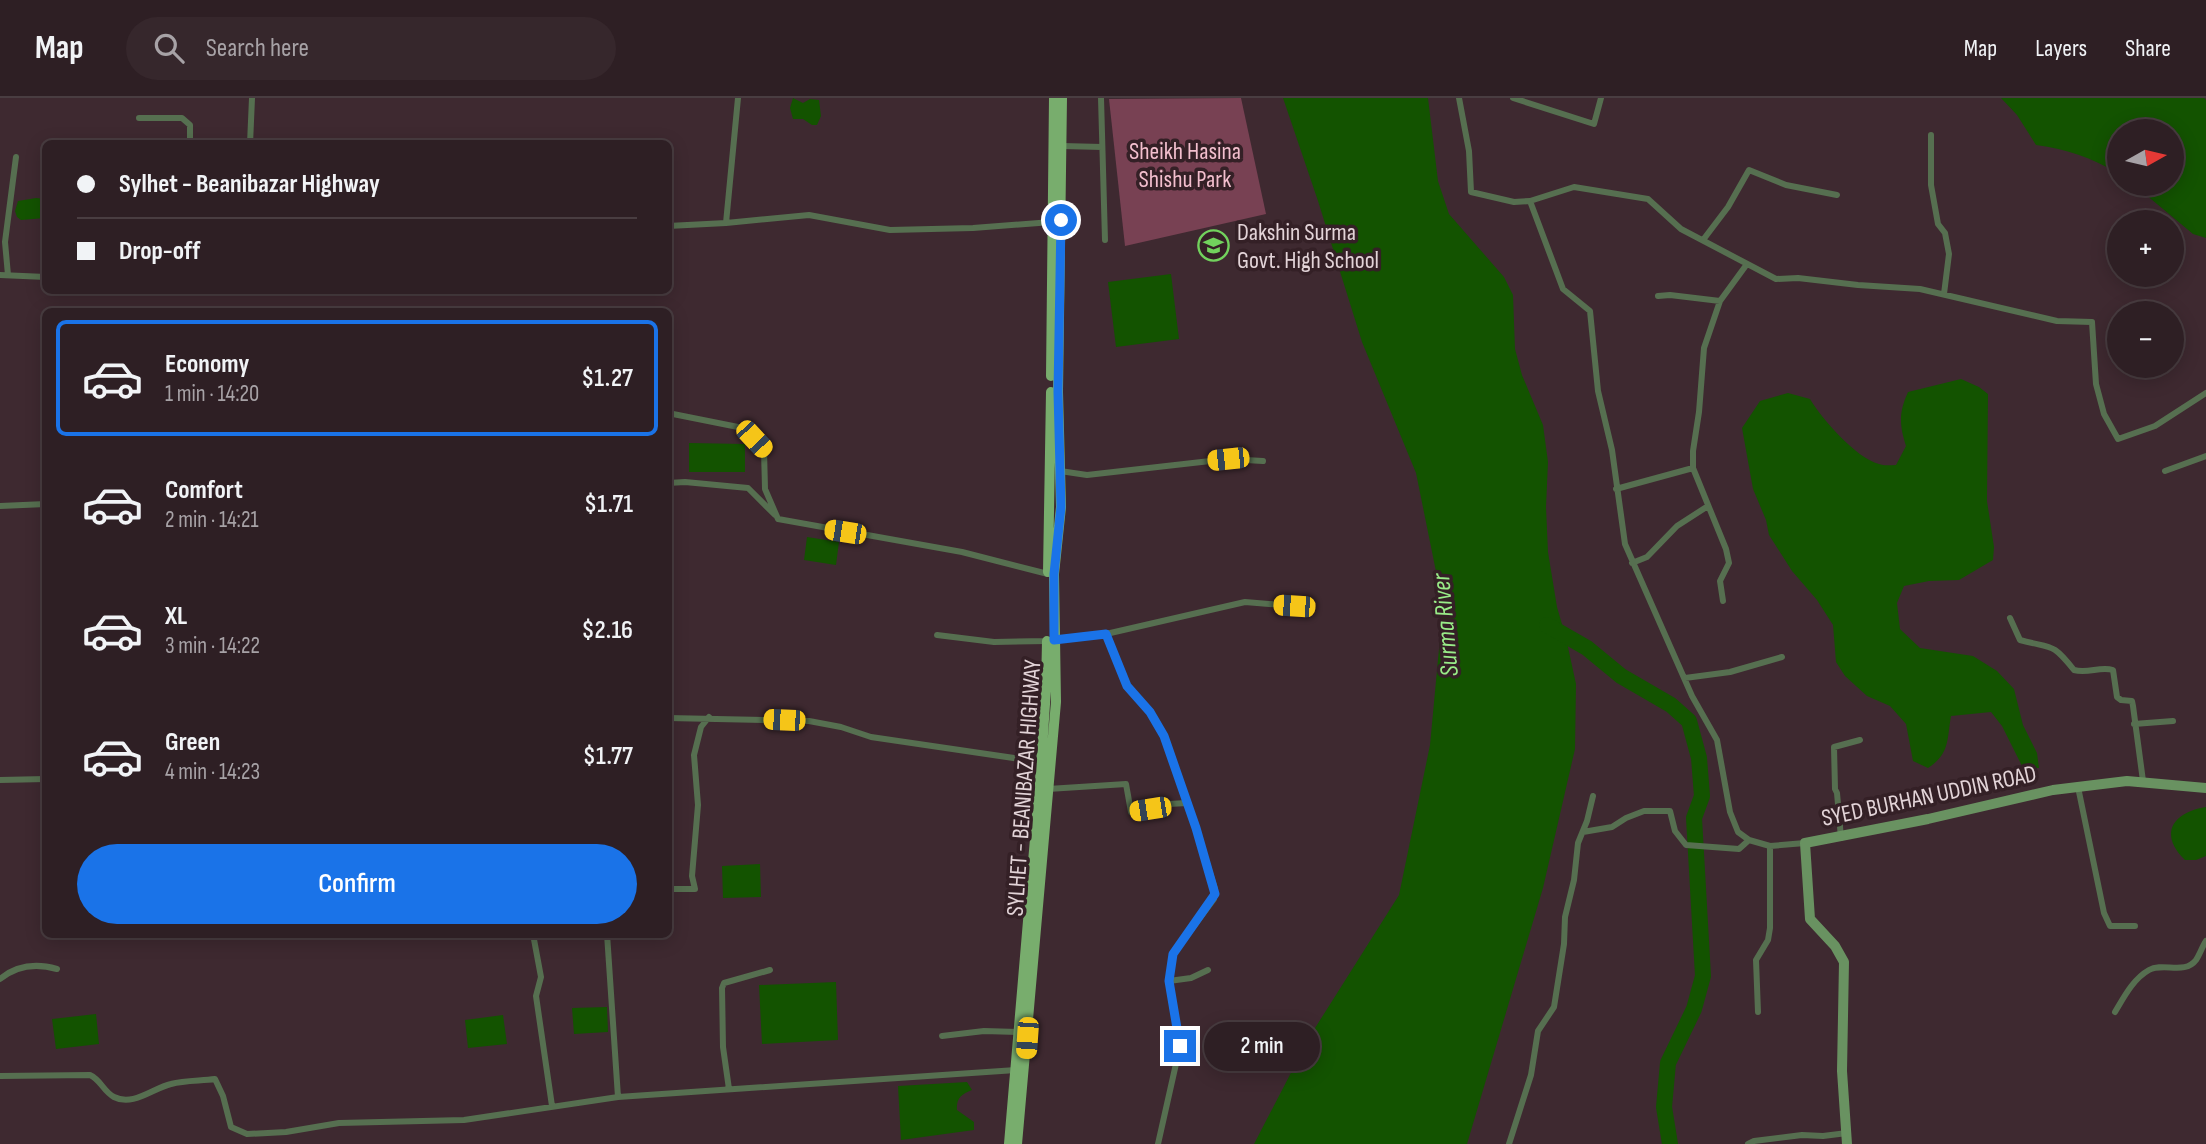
<!DOCTYPE html>
<meta charset="utf-8">
<style>
:root{--surface:#2e1f24;--page:#36272c;--text:#f1f3f6;--muted:#a7a2a6;--line:#493d41;--accent:#1a73e8}
body{margin:0;font-family:"Sofia Sans Condensed",sans-serif;background:var(--page);color:var(--text);height:100vh;display:flex;flex-direction:column;font-size:26px;white-space:nowrap}
*{box-sizing:border-box;margin:0}
p{font-size:23px;color:var(--muted)}
.icon{flex:none;width:38px;height:38px;fill:none;stroke:currentColor;stroke-width:2;stroke-linecap:round;stroke-linejoin:round}
.map{position:relative;flex:1;overflow:hidden}
.drawer{position:absolute;left:42px;top:210px;width:630px;height:630px;display:flex;flex-direction:column;background:var(--surface);border-radius:10px;box-shadow:0 4px 18px #0003,0 0 0 2px var(--line)}
.drawer>*{flex:none}
.banner{position:absolute;left:42px;top:42px;width:630px;height:154px;border-radius:10px;box-shadow:0 4px 18px #0003,0 0 0 2px var(--line);display:grid;align-content:center;height:154px;padding:0 35px;background:var(--surface)}
.needle{width:46px;rotate:82deg}
.controls{position:absolute;left:2107px;top:21px;display:grid;gap:14px}
.controls a{display:grid;place-items:center;width:77px;height:77px;border-radius:50%;background:var(--surface);box-shadow:0 4px 18px #0003,0 0 0 2px var(--line);font-size:35px}
.end{position:absolute;width:32px;height:32px;margin:-16px;border:9px solid #1a73e8;background:#fff;box-shadow:0 0 0 4px #fff}
.from{border-radius:50%}
.bubble{position:absolute;height:49px;border-radius:24px;background:var(--surface);box-shadow:0 4px 18px #0003,0 0 0 2px var(--line);font-size:23px;font-weight:600;line-height:49px;text-align:center}
.car{position:absolute;width:21px;height:42px;margin:-21px -10px;border-radius:9px;box-shadow:0 0 5px 2px #0007;background:linear-gradient(#f5c518 24%,#345 0 40%,#f5c518 0 76%,#345 0 86%,#f5c518 0)}
.banner b{display:flex;align-items:center;gap:24px;height:66px;font-size:26px}
.banner b+b{border-top:2px solid var(--line)}
.banner i{width:18px;height:18px;background:var(--text)}
ul{padding:12px 0 0;list-style:none}
li{display:flex;align-items:center;gap:21px;height:116px;margin:0 14px 10px;padding:0 21px;border:4px solid transparent;border-radius:10px}
li div{flex:1}
li b{display:block;font-size:26px}
li em{font-style:normal;font-weight:600}
li.active{border-color:var(--accent)}
li>.icon{width:63px;height:63px;stroke-width:1.5}
.primary-button{display:flex;gap:14px;margin-top:auto;padding:14px 35px}
.primary-button a{flex:1;height:80px;border-radius:42px;background:var(--accent);color:#fff;font-size:28px;font-weight:600;line-height:80px;text-align:center}
header{display:flex;align-items:center;gap:42px;box-sizing:border-box;height:98px;padding:0 35px;background:var(--surface);border-bottom:2px solid var(--line)}
header strong{font-size:33px}
nav{display:flex;gap:38px;margin-inline-start:auto;font-size:24px}
.search{width:490px;height:63px;background:var(--page);display:flex;align-items:center;gap:18px;box-sizing:border-box;padding:0 24px;border-radius:38px;color:var(--muted);font-size:26px}
.map>svg:first-child{display:block}
</style>
<header>
<strong>Map</strong>
<div class="search"><svg class="icon" aria-label="search" viewBox="0 0 24 24"><circle cx="10" cy="10" r="6"/><path d="M15 15l6 6"/></svg>Search here</div>
<nav><a>Map</a><a>Layers</a><a>Share</a></nav>
</header>
<div class="map">
<svg width="2206" height="1046" viewBox="0 0 2206 1046">
<rect width="100%" height="100%" fill="#3e2930"/>
<!-- green -->
<path fill="#784153" d="M 1241,0 L 1266,116 L 1125,148 L 1109,1 Z"/>
<!-- water -->
<path fill="#135300" d="M 793,0 L 803,5 L 810,1 L 819,2 L 821,18 L 817,27 L 812,27 L 803,21 L 793,21 L 790,10 Z
M 1283,0 L 1428,0 L 1438,83 L 1449,116 L 1504,179 L 1513,197 L 1515,251 L 1522,277 L 1543,327 L 1548,364 L 1546,409 L 1548,454 L 1557,509 L 1566,540 L 1576,586 L 1575,651 L 1543,790 L 1467,1046 L 1254,1046 L 1310,938 L 1399,797 L 1430,647 L 1443,508 L 1416,375 L 1362,244 L 1318,103 Z
M 2001,0 L 2204,0 L 2206,2 L 2206,140 L 2193,136 L 2133,86 L 2172,86 L 2172,33 L 2119,33 L 2119,76 C 2092,60 2067,51 2036,47 L 2017,17 Z
M 36,100 L 45,101 L 45,120 L 21,122 L 17,119 L 15,113 L 18,103 Z
M 1171,176 L 1179,241 L 1116,249 L 1108,184 Z
M 1961,281 L 1979,289 L 1988,296 L 1987,403 L 1994,449 L 1993,462 L 1959,482 L 1929,483 L 1904,488 L 1897,505 L 1900,531 L 1920,550 L 1973,558 L 1997,573 L 2014,591 L 2023,627 L 2037,655 L 2039,670 L 2023,670 L 2002,628 L 1991,614 L 1951,618 C 1947,641 1950,656 1928,670 L 1913,663 L 1906,626 L 1890,608 L 1867,598 L 1845,578 L 1836,564 L 1833,527 L 1817,502 L 1792,473 L 1769,437 L 1766,422 L 1753,391 L 1742,330 L 1760,303 L 1788,295 L 1810,301 C 1822,321 1856,360 1879,366 C 1884,368 1890,367 1896,367 L 1906,348 C 1899,326 1899,314 1908,294 Z
M 689,345 L 745,346 L 745,374 L 689,374 Z
M 807,439 L 839,444 L 836,467 L 804,462 Z
M 2206,709 L 2206,758 L 2196,762 L 2185,762 C 2158,736 2173,714 2206,709 Z
M 760,766 L 761,799 L 723,800 L 722,768 Z
M 836,884 L 838,942 L 762,946 L 759,887 Z
M 607,909 L 608,934 L 574,936 L 572,910 Z
M 96,916 L 99,946 L 56,951 L 52,921 Z
M 503,917 L 507,946 L 468,950 L 465,922 Z
M 967,984 L 972,992 C 961,996 956,1001 957,1012 L 974,1024 L 974,1032 L 901,1042 L 898,988 Z"/>
<g fill="none" stroke-linecap="round" stroke-linejoin="round">
<!-- river -->
<path stroke="#135300" stroke-width="16" d="M 1547,527 L 1587,550 L 1621,578 L 1671,607 L 1689,623 L 1699,660 L 1702,698 L 1694,720 L 1703,878 L 1694,911 L 1668,965 L 1664,1009 L 1670,1046"/>
<!-- street -->
<path stroke="#566f50" stroke-width="6" d="M 1101,0 L 1105,142
M 1459,0 L 1469,53 L 1471,94 L 1514,104 L 1530,103 L 1563,191 L 1590,213 L 1598,293 L 1612,352 L 1625,446 L 1692,598 L 1717,642 L 1730,714 L 1738,734 L 1749,742 L 1770,748 L 1805,745
M 1513,0 L 1594,26 L 1601,0
M 139,20 L 182,20 L 190,27 L 190,46
M 1931,37 L 1931,87 L 1938,126 L 1945,135 L 1949,156 L 1944,196
M 250,46 L 252,0
M 1062,48 L 1102,49
M 1530,103 L 1574,89 L 1648,101 L 1681,131 L 1776,181 L 1798,180 L 1858,187 L 1920,191 L 2057,223 L 2092,224 L 2096,286 L 2104,316 L 2118,341 L 2155,328 L 2206,295
M 726,125 L 738,0
M 668,128 L 726,125 L 809,117 L 890,132 L 973,130 L 1052,124
M 1703,142 L 1728,109 L 1749,72 L 1786,87 L 1837,97
M 0,177 L 46,179
M 8,177 L 5,144 L 16,59
M 1658,198 L 1670,197 L 1720,203
M 668,315 L 743,330 L 764,352 L 765,391 L 778,421 L 962,454 L 1048,476
M 1060,373 L 1087,377 L 1228,361 L 1263,363
M 2165,373 L 2206,358
M 668,385 L 685,384 L 748,390 L 775,417
M 1616,391 L 1693,370
M 0,408 L 46,406
M 1632,465 L 1647,459 L 1677,428 L 1708,408
M 1723,503 L 1720,483 L 1729,465 L 1726,451 L 1693,370 L 1693,353 L 1699,314 L 1704,250 L 1720,203 L 1747,166
M 2010,520 L 2020,542 C 2052,551 2051,543 2074,572 C 2088,576 2100,568 2113,572 L 2117,599 L 2121,602 L 2132,603 L 2133,608 L 2143,683
M 1106,536 L 1127,588 L 1150,614 L 1164,638 L 1196,730 L 1215,791 L 1214,801 L 1173,856 L 1169,883 L 1180,948 L 1158,1046
M 937,537 L 994,544 L 1047,543 L 1106,536 L 1245,504 L 1294,508
M 1685,580 L 1730,574 L 1782,559
M 668,620 L 809,623 L 841,629 L 871,639 L 1041,664
M 2134,626 L 2173,623
M 0,682 L 46,681
M 2078,689 L 2104,815 L 2110,828 L 2135,828
M 1048,691 L 1126,686 L 1131,714 L 1169,706 L 1187,705
M 1583,734 L 1612,729 L 1626,720 L 1644,713 L 1670,713 L 1675,733 L 1686,747 L 1739,751 L 1749,742
M 1841,740 L 1837,695 L 1835,691 L 1834,649 L 1860,642
M 668,791 L 695,791 L 692,778 L 698,707 L 694,657 L 701,629 L 709,619
M 533,836 L 541,879 L 536,898 L 552,1008
M 607,836 L 618,999
M 0,881 C 17,867 36,865 57,871
M 1169,883 L 1191,880 L 1208,872
M 1758,914 L 1756,862 L 1768,842 L 1770,830 L 1770,748
M 2115,914 C 2124,899 2133,881 2149,872 C 2163,864 2185,877 2196,862 C 2200,856 2202,849 2206,843
M 942,938 L 984,933 L 1019,934
M 0,978 L 90,977 C 101,982 103,993 114,999 C 133,1009 153,990 171,986 C 185,982 201,983 215,981 L 223,998 L 231,1029 L 247,1036 L 286,1034 L 339,1025 L 464,1022 L 618,999 L 1016,972
M 729,991 L 723,949 L 722,890 L 724,885 L 770,872
M 1509,1046 L 1531,977 L 1538,933 L 1554,909 L 1564,846 L 1565,819 L 1574,782 L 1578,745 L 1587,723 L 1593,698
M 1748,1046 L 1754,1043 L 1802,1037 L 1823,1038 L 1847,1035"/>
<!-- secondary -->
<path stroke="#699261" stroke-width="10" d="M 1847,1046 L 1842,973 L 1844,864 L 1835,848 L 1810,821 L 1805,745 L 1928,721 L 2053,692 L 2127,683 L 2206,690"/>
<!-- primary -->
<path stroke="#78ad6d" stroke-width="10" d="M 1051,278 L 1054,0
M 1048,474 L 1051,294
M 1009,1046 L 1040,682 L 1046,591 L 1047,543
M 1017,1046 L 1056,604 L 1054,476 L 1061,409 L 1058,294 L 1062,0"/>
</g>
<g fill="none" stroke-linecap="round" stroke-linejoin="round">
<!-- route -->
<path stroke="#1a73e8" stroke-width="9" d="M 1061,122 L 1058,294 L 1061,409 L 1054,476 L 1054,542 L 1106,536 L 1127,588 L 1150,614 L 1164,638 L 1196,730 L 1215,796 L 1173,856 L 1169,883 L 1180,948"/>
</g>
<!-- icons -->
<defs>
<symbol id="school-ring" viewBox="-11 -11 22 22"><circle r="9.5" fill="#342026" stroke="#72d25d" stroke-width="1.5"/><path d="M0-5L7-2L0 1L-7-2ZM-4 1L0 2.5L4 1V4Q0 6-4 4Z" fill="#72d25d"/></symbol>
</defs>
<g fill-rule="evenodd">
<use href="#school-ring" x="1196" y="130" width="35" height="35"/>
</g>
<g text-anchor="middle" dominant-baseline="central" stroke-width="7" stroke-linejoin="round" paint-order="stroke">
<!-- park labels -->
<g font-size="24" fill="#f3bfce" stroke="#342026">
<text x="1185" y="53">Sheikh Hasina<tspan x="1185" dy="28">Shishu Park</tspan></text>
</g>
<!-- poi labels -->
<g font-size="24" fill="#e3d4d8" stroke="#342026" text-anchor="start">
<text x="1237" y="134">Dakshin Surma<tspan x="1237" dy="28">Govt. High School</tspan></text>
</g>
<!-- street labels -->
<g font-size="24" fill="#e3d4d8" stroke="#342026">
<text transform="translate(1024 690) rotate(-86)">SYLHET - BEANIBAZAR HIGHWAY</text>
<text transform="translate(1929 698) rotate(-12)">SYED BURHAN UDDIN ROAD</text>
</g>
<!-- water labels -->
<g font-size="26" font-style="italic" fill="#99ec88" stroke="#342026">
<text transform="translate(1446 527) rotate(-95)">Surma River</text>
</g>
</g>
</svg>
<div class="controls">
<a><svg class="needle" viewBox="-14 -14 28 28"><path d="M0-13l5 13h-10z" fill="#e53935"/><path d="M0 13l5-13h-10z" fill="#a7a2a6"/></svg></a>
<a>+</a>
<a>−</a>
</div>
<i class="end from" style="left:1061px;top:122px"></i>
<i class="end" style="left:1180px;top:948px"></i>
<div class="bubble" style="left:1204px;top:924px;width:116px">2 min</div>
<i class="car" style="left:754px;top:341px;rotate:137deg"></i>
<i class="car" style="left:1228px;top:361px;rotate:264deg"></i>
<i class="car" style="left:845px;top:434px;rotate:279deg"></i>
<i class="car" style="left:1294px;top:508px;rotate:274deg"></i>
<i class="car" style="left:784px;top:622px;rotate:272deg"></i>
<i class="car" style="left:1150px;top:711px;rotate:261deg"></i>
<i class="car" style="left:1027px;top:940px;rotate:184deg"></i>
<div class="banner">
<b><i class="from"></i>Sylhet - Beanibazar Highway</b>
<b><i></i>Drop-off</b>
</div>
<section class="drawer">
<ul>
<li class="active"><svg class="icon" aria-label="car" viewBox="0 0 24 24"><path d="M5 17H2v-5l4-1 3-4h7l3 4 3 1v5h-3M9 17h6M6 11h13"/><circle cx="7" cy="17" r="2"/><circle cx="17" cy="17" r="2"/></svg><div><b>Economy</b><p>1 min · 14:20</p></div><em>$1.27</em></li>
<li><svg class="icon" aria-label="car" viewBox="0 0 24 24"><path d="M5 17H2v-5l4-1 3-4h7l3 4 3 1v5h-3M9 17h6M6 11h13"/><circle cx="7" cy="17" r="2"/><circle cx="17" cy="17" r="2"/></svg><div><b>Comfort</b><p>2 min · 14:21</p></div><em>$1.71</em></li>
<li><svg class="icon" aria-label="car" viewBox="0 0 24 24"><path d="M5 17H2v-5l4-1 3-4h7l3 4 3 1v5h-3M9 17h6M6 11h13"/><circle cx="7" cy="17" r="2"/><circle cx="17" cy="17" r="2"/></svg><div><b>XL</b><p>3 min · 14:22</p></div><em>$2.16</em></li>
<li><svg class="icon" aria-label="car" viewBox="0 0 24 24"><path d="M5 17H2v-5l4-1 3-4h7l3 4 3 1v5h-3M9 17h6M6 11h13"/><circle cx="7" cy="17" r="2"/><circle cx="17" cy="17" r="2"/></svg><div><b>Green</b><p>4 min · 14:23</p></div><em>$1.77</em></li>
</ul>
<div class="primary-button"><a>Confirm</a></div>
</section>
</div>
